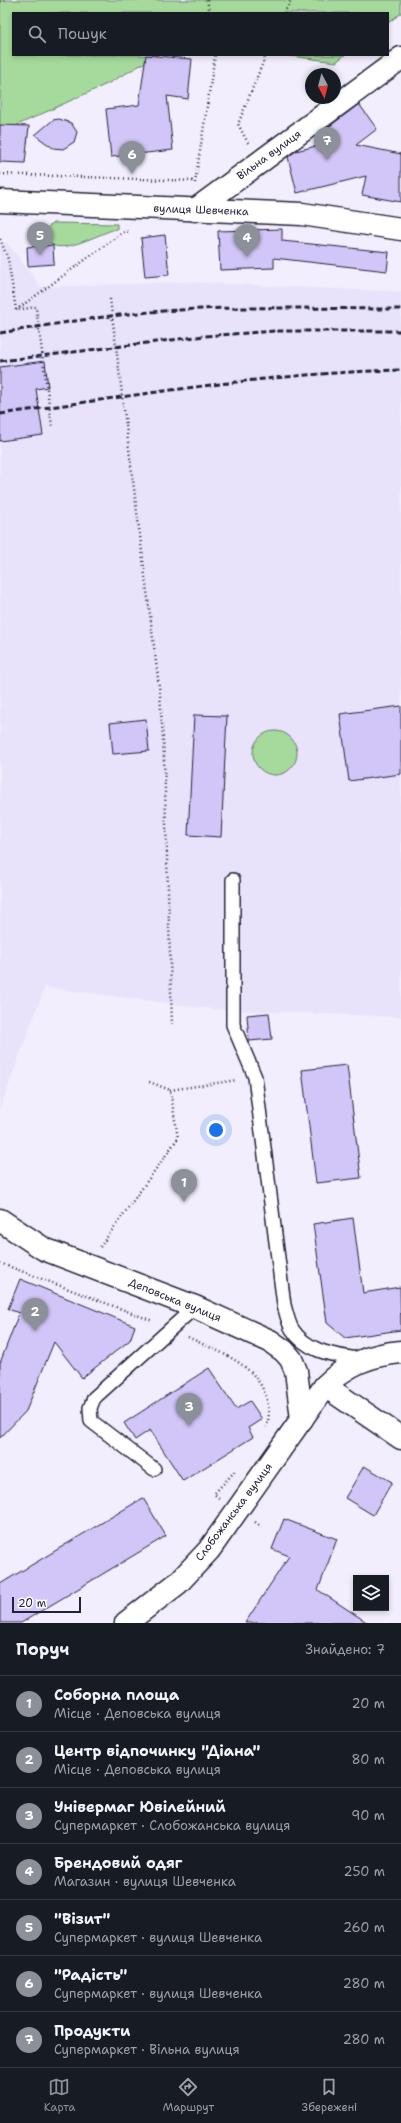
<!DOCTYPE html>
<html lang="uk">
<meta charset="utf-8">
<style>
body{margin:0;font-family:"Shantell Sans",sans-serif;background:#20242c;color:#f1f3f6}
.controls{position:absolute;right:12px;bottom:12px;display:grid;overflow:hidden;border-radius:0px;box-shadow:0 2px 6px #0003}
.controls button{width:36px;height:36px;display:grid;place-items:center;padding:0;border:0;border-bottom:1px solid #363941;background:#171b24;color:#f1f3f6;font:20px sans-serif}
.compass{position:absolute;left:305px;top:68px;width:36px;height:36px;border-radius:50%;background:#171b24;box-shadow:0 2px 6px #0003;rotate:173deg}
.scale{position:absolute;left:12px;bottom:10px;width:69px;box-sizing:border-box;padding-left:4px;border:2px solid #22223b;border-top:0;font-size:11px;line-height:14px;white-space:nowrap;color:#22223b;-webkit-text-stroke:3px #fff;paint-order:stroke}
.you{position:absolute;left:216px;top:1130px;width:14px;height:14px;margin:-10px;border:3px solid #fff;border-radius:50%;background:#1a73e8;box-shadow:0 0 0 6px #1a73e833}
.badge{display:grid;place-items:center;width:26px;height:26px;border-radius:50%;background:#8c9099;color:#fff;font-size:13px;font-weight:700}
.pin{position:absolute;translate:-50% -33px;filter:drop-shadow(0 1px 2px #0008)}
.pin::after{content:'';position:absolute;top:21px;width:14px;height:12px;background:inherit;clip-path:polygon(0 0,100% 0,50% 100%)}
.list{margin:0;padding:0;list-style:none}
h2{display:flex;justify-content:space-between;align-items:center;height:52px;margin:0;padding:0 16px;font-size:17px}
h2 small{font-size:13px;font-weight:400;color:#9ea1a6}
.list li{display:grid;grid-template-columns:26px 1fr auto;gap:12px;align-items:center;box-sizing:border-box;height:56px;padding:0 16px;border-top:1px solid #363941}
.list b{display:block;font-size:15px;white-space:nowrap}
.list p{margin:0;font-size:13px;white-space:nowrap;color:#9ea1a6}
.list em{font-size:13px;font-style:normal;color:#9ea1a6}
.icon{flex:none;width:22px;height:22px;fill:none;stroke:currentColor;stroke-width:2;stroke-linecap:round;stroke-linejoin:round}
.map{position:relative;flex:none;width:401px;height:1623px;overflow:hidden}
.search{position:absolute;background:#171b24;box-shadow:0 2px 6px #0003;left:12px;right:12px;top:12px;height:44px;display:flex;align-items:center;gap:10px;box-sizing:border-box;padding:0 14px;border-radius:0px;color:#9ea1a6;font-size:15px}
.sheet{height:444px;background:#171b24}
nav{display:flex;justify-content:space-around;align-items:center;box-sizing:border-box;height:56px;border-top:1px solid #363941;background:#171b24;font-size:11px;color:#9ea1a6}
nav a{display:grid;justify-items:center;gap:2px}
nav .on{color:#8c9099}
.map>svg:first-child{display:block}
.built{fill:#e8e2fb}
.green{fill:#a6da9c;stroke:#647e6c}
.building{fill:#d2c5f7;stroke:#22223b}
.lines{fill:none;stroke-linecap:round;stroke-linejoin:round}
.lane-casing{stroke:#22223b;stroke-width:16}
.street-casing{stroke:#22223b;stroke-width:25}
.secondary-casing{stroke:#22223b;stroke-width:25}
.path{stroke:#22223b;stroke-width:2.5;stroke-dasharray:1 3;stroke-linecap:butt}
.lane{stroke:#fff;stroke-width:13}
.street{stroke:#fff;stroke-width:22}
.secondary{stroke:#fff;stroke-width:22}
.rail{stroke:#22223b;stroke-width:3;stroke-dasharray:6 3;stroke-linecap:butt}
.path-bridge{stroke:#22223b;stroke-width:2.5;stroke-dasharray:1 3;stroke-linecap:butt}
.labels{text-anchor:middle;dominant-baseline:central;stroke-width:3;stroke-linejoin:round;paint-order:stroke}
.street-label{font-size:11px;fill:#22223b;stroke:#fff}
</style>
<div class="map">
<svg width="401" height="1623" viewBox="0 0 401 1623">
<rect width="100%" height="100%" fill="#f2eefd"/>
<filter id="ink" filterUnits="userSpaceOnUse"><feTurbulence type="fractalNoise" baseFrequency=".025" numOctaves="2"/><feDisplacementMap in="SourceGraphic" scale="8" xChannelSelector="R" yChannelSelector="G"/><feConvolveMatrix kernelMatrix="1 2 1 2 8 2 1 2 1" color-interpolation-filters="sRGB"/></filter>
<g filter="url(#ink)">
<polygon class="built" points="7,243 41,287 185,282 401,292 401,1017 212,1009 45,987 0,1108 0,244"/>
<g class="green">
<polygon points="0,0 401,0 401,13 388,23 388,13 13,13 13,55 158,55 109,83 0,133"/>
<polygon points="283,55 345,55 336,62"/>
<path d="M53,223L117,224V229C103,230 42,269 47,228Z"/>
<circle cx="275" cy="753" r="22"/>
</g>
<g class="building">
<polygon points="146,55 192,59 188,99 167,96 173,150 111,157 106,109 139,105"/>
<polygon points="359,104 377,129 356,145 401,154 401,202 362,195 366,176 297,193 288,157 296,151 336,141 326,129"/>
<polygon points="59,119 71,123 77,132 74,142 63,149 53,148 35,135 53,120"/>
<polygon points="0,125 29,126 25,163 0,162"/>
<polygon points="282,229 282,241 389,252 387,271 274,258 274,268 220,270 218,231"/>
<polygon points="165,235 169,275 145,277 141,238"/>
<polygon points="53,245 54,264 28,266 27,247"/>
<polygon points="45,361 48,387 36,389 43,435 0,441 0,367"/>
<polygon points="401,706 401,774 349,781 340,714"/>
<polygon points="194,715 227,716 221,837 188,835"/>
<polygon points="146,719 149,751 113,754 110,723"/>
<polygon points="269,1013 272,1039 249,1041 247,1015"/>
<polygon points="347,1065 361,1178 316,1183 302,1070"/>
<polygon points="353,1218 363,1293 400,1287 401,1330 345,1338 327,1323 313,1224"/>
<polygon points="20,1279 135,1326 130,1340 82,1378 54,1342 26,1411 0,1438 0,1363 19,1313 8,1309"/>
<polygon points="209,1368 236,1409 250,1401 262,1419 248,1428 253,1437 183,1481 150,1430 135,1440 124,1423"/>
<polygon points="364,1466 392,1482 373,1515 345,1498"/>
<polygon points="143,1498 166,1536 21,1623 0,1623 0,1584"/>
<polygon points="284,1519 337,1539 318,1590 368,1623 245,1623 289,1556 272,1549"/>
</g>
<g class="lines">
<defs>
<g id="lane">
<path d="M233,880V1025L255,1077L284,1305C286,1312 288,1322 292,1329C307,1353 336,1355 362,1360"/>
<polyline points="154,1469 91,1421 90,1408 94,1398 195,1307"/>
</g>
<g id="street">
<polyline points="0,201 302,214 401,229"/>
<polyline points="195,210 401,58"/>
<polyline points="0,1220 44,1249 195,1307 270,1341 284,1351 291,1359 296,1371 302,1419"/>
<path d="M401,1352C370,1355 347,1364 325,1386L401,1438"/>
</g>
<polyline id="secondary" points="126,1623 178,1583 209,1550 325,1386"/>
</defs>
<use href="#lane" class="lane-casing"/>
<use href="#street" class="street-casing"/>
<use href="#secondary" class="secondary-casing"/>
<g class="path">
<polyline points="207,0 210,13"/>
<polyline points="0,2 5,0"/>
<polyline points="284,13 291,0"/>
<polyline points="248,143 238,124 266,55"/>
<polyline points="0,174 195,181"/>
<polyline points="195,183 215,55"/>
<polyline points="0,239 8,259 16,310 36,307 52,426"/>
<polyline points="16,310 122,233 130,231"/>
<polyline points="170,1090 237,1080"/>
<polyline points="100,1247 178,1138 170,1090 147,1081"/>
<polyline points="0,1263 153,1321"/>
<path d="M188,1337C220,1353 257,1363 267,1400C269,1409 270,1418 266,1427"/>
<polyline points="219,1498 214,1494 235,1471"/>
<polyline points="255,1522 260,1526"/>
</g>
<use href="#lane" class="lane"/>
<use href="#street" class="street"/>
<use href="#secondary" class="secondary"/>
<g class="rail">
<path d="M0,333C50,325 100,316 150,312C233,305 317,309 401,309"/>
<polyline points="0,361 204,336 276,331 401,331"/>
<path d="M0,414C133,396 267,373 401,370"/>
</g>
<polyline class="path-bridge" points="110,299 160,694 164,756 172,1024"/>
</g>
</g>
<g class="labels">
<g class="street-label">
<text transform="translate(269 155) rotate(-36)">Вільна вулиця</text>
<text transform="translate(201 210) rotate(2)">вулиця Шевченка</text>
<text transform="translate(175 1300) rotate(22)">Деповська вулиця</text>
<text transform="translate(234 1512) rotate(-53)">Слобожанська вулиця</text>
</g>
</g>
</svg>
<div class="controls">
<button><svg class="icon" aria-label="layers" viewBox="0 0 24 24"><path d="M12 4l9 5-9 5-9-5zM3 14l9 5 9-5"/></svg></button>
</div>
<svg class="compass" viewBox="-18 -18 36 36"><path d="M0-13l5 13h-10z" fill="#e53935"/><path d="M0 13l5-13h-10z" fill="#9ea1a6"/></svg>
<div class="scale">20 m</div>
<div class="you"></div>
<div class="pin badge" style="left:184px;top:1202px">1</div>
<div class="pin badge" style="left:35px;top:1331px">2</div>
<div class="pin badge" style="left:189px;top:1426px">3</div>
<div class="pin badge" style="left:247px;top:257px">4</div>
<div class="pin badge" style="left:40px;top:255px">5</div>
<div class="pin badge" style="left:132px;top:174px">6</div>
<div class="pin badge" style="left:327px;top:160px">7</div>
<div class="search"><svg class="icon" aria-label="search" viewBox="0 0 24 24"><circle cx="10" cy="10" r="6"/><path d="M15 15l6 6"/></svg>Пошук</div>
</div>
<section class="sheet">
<h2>Поруч<small>Знайдено: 7</small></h2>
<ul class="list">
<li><span class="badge">1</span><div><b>Соборна площа</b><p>Місце · Деповська вулиця</p></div><em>20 m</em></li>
<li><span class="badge">2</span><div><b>Центр відпочинку &quot;Діана&quot;</b><p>Місце · Деповська вулиця</p></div><em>80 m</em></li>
<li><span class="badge">3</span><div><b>Універмаг Ювілейний</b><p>Супермаркет · Слобожанська вулиця</p></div><em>90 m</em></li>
<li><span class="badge">4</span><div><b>Брендовий одяг</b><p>Магазин · вулиця Шевченка</p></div><em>250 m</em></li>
<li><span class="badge">5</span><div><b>&quot;Візит&quot;</b><p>Супермаркет · вулиця Шевченка</p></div><em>260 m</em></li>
<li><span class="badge">6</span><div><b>&quot;Радість&quot;</b><p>Супермаркет · вулиця Шевченка</p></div><em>280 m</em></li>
<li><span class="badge">7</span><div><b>Продукти</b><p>Супермаркет · Вільна вулиця</p></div><em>280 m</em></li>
</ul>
</section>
<nav>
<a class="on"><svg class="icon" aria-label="map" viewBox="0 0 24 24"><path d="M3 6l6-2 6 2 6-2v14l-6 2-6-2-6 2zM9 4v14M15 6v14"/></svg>Карта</a>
<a><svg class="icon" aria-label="directions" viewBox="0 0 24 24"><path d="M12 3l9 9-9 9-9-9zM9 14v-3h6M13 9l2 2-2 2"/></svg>Маршрут</a>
<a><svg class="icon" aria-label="saved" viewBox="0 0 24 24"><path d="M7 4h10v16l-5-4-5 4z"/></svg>Збережені</a>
</nav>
